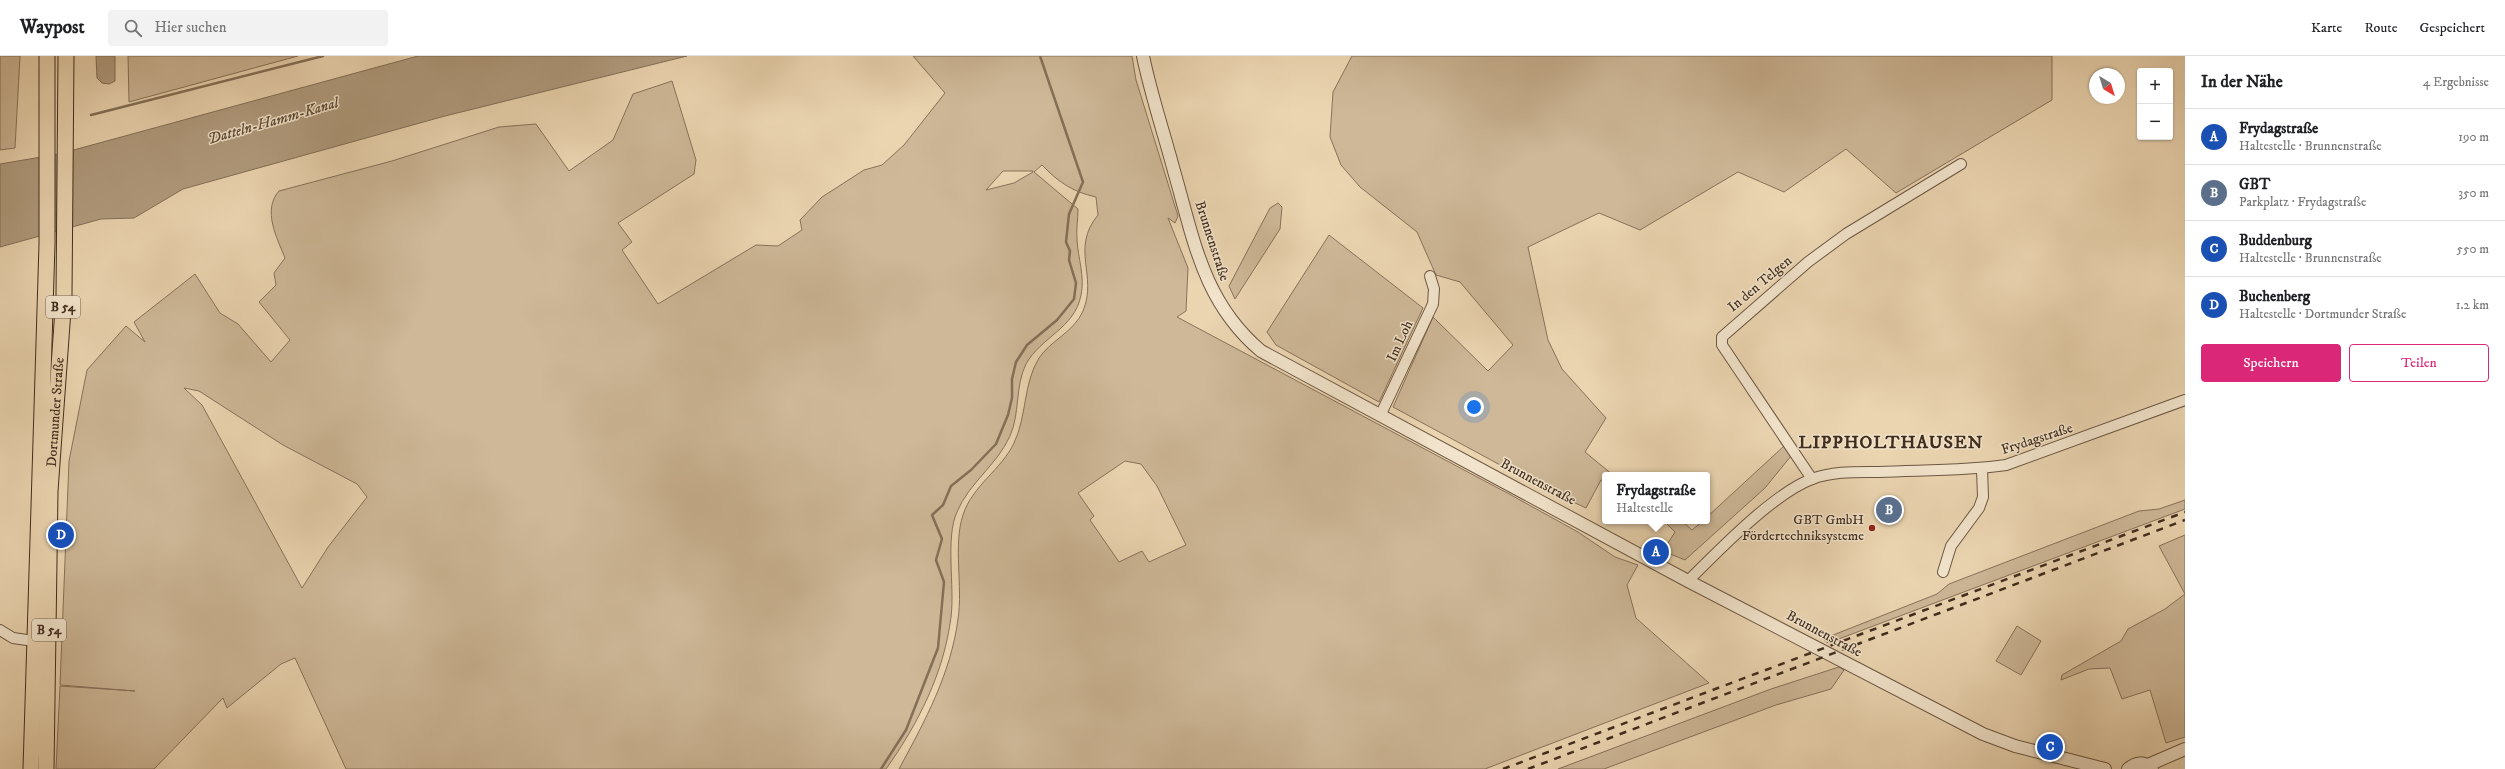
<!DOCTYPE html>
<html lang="de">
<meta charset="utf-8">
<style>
body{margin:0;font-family:"IM FELL DW Pica",serif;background:#f2f2f2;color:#202124}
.controls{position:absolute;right:12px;top:12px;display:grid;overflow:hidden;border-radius:4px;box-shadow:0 1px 3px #0004}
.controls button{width:36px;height:36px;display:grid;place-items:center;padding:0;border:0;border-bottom:1px solid #e0e0e0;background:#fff;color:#202124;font:20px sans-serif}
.compass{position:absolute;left:2089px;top:12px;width:36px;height:36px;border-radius:50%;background:#fff;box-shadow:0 1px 3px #0004;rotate:142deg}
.you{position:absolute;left:1474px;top:351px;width:14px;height:14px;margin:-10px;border:3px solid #fff;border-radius:50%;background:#1a73e8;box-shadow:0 0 0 6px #1a73e833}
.badge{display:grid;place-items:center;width:26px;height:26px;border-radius:50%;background:#db2777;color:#fff;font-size:13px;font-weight:700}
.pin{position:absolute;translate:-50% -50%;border:2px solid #fff;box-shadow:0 1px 4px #0006}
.popup{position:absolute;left:1602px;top:416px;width:108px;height:52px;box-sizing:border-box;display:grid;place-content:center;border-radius:4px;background:#fff;filter:drop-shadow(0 1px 3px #0005);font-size:13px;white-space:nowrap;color:#757577}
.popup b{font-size:15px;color:#202124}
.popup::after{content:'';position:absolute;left:50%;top:100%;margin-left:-8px;border:8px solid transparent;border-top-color:#fff}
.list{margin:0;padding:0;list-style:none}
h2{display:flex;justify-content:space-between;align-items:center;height:52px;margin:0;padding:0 16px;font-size:17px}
h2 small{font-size:13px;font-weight:400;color:#757577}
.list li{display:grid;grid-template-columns:26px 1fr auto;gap:12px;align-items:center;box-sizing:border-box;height:56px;padding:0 16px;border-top:1px solid #e0e0e0}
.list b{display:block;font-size:15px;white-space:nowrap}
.list p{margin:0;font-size:13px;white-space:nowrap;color:#757577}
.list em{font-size:13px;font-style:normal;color:#757577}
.actions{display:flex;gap:8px;padding:12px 16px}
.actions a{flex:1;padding:9px 0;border:1px solid #db2777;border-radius:4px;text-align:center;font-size:14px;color:#db2777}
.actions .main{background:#db2777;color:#fff}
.icon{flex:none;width:22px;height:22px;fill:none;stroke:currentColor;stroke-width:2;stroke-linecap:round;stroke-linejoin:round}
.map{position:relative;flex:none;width:2185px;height:713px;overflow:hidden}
header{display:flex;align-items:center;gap:24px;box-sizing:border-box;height:56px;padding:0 20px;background:#fff;border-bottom:1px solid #e0e0e0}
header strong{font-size:19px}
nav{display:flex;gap:22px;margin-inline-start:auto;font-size:14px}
.search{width:280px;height:36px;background:#f2f2f2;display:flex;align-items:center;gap:10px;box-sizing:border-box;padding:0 14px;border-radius:4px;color:#757577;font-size:15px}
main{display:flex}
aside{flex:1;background:#fff}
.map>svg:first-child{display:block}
.green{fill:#ceb898;stroke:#88725b;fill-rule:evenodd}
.water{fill:#b19c7f;stroke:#847058}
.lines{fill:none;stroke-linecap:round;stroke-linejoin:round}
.stream{stroke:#847058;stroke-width:2.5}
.minor-casing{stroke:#6c5743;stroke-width:12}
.tertiary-casing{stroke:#6c5743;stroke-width:14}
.primary-casing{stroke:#412d1e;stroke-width:17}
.minor{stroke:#f2e4cc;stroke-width:10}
.tertiary{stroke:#f2e4cc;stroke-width:12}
.primary{stroke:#ebd5b1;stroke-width:15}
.rail{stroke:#412d1e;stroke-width:2.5;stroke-dasharray:7 7;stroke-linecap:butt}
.poi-dot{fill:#8f2418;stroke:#f2e4cc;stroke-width:1.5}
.labels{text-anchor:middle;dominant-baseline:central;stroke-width:3;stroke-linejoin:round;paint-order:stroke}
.shield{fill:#f2e4cc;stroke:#766452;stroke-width:1}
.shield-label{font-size:13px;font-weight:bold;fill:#412d1e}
.street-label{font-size:14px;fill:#412d1e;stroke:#f2e4cc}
.poi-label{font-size:14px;fill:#412d1e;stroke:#f2e4cc;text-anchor:end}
.water-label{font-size:15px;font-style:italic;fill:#5d4936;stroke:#f2e4cc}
.district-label{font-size:18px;font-weight:bold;letter-spacing:1px;fill:#412d1e;stroke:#f2e4cc}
</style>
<header>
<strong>Waypost</strong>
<div class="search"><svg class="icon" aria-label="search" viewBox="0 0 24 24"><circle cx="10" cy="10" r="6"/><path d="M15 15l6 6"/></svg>Hier suchen</div>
<nav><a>Karte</a><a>Route</a><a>Gespeichert</a></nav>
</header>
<main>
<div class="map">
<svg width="2185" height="713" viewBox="0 0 2185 713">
<rect width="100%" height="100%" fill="#ebd5b1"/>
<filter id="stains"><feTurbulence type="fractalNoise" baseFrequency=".005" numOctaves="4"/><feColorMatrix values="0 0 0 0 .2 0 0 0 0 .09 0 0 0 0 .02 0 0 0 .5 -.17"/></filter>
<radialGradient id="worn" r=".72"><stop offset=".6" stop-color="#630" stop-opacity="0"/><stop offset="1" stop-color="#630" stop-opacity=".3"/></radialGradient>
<g class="green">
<polygon points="0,0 20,0 15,92 0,94"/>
<polygon points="128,0 298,0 129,46"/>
<path d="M913,0H1132L1136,24L1178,160L1175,167L1168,162L1188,212L1186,255L1177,261L1511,439L1578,476L1615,501L1638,509L1627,529L1636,562L1709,627L1485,713H899C925,665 951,617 958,563C963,530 953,489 963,459C972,430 1002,413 1014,387C1027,360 1023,328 1039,302C1051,284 1074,276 1083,255C1098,219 1070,193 1098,159L1096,141C1073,136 1058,126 1042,109L1034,116L1078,153C1078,163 1076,174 1077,184C1078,202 1085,221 1081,239C1075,272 1041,281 1026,308C1015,330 1020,358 1010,380C997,409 969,427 957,456C945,482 955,531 951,561C944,617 918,668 886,713H346L295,602L281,608L227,652L223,642L154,713H56L60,630L135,635L60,629L69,405L87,314L126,270L145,286L134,266L195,218L220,257L238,268L271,306L290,284L259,246L276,229L274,217L285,202C277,182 262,154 279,135L392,105L499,71L536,68L569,115L613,84L633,38L672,25L696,104L694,118L618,167L632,186L622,194L658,248L756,189L778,190L802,174L800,164L822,141L864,114L882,109L904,89L945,37ZM1003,115H1033V116L1014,127L986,134ZM184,332L199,335L283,389L357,428L367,441L328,491L302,532L202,349ZM1125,405L1141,408L1157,430L1186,489L1149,506L1142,495L1119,506L1090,464L1094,460L1078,437Z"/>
<polygon points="1352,0 2052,0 2052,44 1896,137 1846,93 1784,136 1738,116 1640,174 1599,157 1528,191 1548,284 1562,313 1606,362 1585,396 1613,419 1605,419 1605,425 1601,424 1586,452 1539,430 1393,351 1433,261 1488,315 1513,289 1460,226 1436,219 1417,176 1360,131 1341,109 1330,81 1333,36"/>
<polygon points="1278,147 1282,151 1280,173 1235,243 1229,230 1270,152"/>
<polygon points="1329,179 1423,252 1379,346 1276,289 1267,276"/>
<polygon points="1784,390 1791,400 1765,432 1685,504 1663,495 1675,476 1664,465 1682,465 1692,474 1703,465 1707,465 1707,461"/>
<polygon points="2185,444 2185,453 1828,587 1823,583 1937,538 1949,528 2139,455 2159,453"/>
<polygon points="2185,479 2185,681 2166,687 2150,634 2122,643 2110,612 2089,613 2061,624 2062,619 2121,585 2128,573 2165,553 2185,538 2159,490"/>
<polygon points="2017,570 2041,585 2021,619 1996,605"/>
<polygon points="1839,611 1844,614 1831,633 1776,649 1604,713 1558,713 1771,633"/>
</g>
<g class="water">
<polygon points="96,0 115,0 115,25 109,28 102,27 97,22"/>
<polygon points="418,0 687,0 445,60 183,133 134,162 101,163 0,191 0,108 59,98"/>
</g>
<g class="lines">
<g class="stream">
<polyline points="91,59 323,0"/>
<polyline points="881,713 906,674 938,592 944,526 936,504 942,483 932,459 943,449 951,430 971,414 996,388 1008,359 1012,342 1012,323 1016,306 1027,289 1057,264 1074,243 1076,227 1069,204 1070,195 1066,186 1069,158 1083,126 1040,0"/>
</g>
<defs>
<g id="minor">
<polyline points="1380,360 1433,248 1434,233 1430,220"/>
<polyline points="1812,423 1722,289 1722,281 1808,206 1846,178 1961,108"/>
<polyline points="1943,516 1951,490 1979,452 1983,441 1982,413"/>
<path d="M1688,525C1718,495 1774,437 1812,423C1833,415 1856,416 1879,416C1921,414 1964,415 2006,409L2185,344"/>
<polyline points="0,574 13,582 41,586"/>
</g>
<g id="tertiary">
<path d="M1143,0C1151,39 1164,77 1174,115C1194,184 1203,246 1261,295L1688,525L1983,678L2015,690L2105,713"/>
<polyline points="2148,709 2185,693"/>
<path d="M2128,713C2136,706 2144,705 2152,713"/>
</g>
<g id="primary">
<polyline points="31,713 47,188 47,0"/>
<path id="s1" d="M46,713L50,435L64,240L66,0"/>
</g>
</defs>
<use href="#minor" class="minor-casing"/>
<use href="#tertiary" class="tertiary-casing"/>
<use href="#primary" class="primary-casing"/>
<use href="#minor" class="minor"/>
<use href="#tertiary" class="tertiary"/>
<use href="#primary" class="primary"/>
<g class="rail">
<polyline points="1503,713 2185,456"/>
<polyline points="1528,713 2185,464"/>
</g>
</g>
<circle class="poi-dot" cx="1872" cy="472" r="4"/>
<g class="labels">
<g class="shield">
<rect x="46" y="240" width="34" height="22" rx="3"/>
<rect x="32" y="563" width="34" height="22" rx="3"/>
</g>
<g class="shield-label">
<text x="63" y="251">B 54</text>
<text x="49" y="574">B 54</text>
</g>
<g class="street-label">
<text transform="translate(1212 185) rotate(72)">Brunnenstraße</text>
<text transform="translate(1760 228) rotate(-40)">In den Telgen</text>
<text transform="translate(1400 285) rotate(-65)">Im Loh</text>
<text stroke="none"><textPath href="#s1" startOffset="357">Dortmunder Straße</textPath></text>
<text transform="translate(2037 383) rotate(-18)">Frydagstraße</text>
<text transform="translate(1538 426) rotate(28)">Brunnenstraße</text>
<text transform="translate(1824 578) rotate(28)">Brunnenstraße</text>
</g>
<g class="poi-label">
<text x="1864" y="464">GBT GmbH<tspan x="1864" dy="16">Fördertechniksysteme</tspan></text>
</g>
<g class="water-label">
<text transform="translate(273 65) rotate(-16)">Datteln-Hamm-Kanal</text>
</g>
<g class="district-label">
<text x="1891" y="387">LIPPHOLTHAUSEN</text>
</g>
</g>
<rect width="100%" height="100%" filter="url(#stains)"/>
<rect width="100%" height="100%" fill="url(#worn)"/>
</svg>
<div class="controls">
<button>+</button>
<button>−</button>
</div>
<svg class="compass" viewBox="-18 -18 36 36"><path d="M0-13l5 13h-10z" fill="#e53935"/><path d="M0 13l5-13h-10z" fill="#757577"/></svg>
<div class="you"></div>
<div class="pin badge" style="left:1656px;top:496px;background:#1a4fb4">A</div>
<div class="popup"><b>Frydagstraße</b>Haltestelle</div>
<div class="pin badge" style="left:1889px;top:454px;background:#5c6f8a">B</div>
<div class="pin badge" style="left:2050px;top:691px;background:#1a4fb4">C</div>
<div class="pin badge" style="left:61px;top:479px;background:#1a4fb4">D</div>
</div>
<aside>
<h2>In der Nähe<small>4 Ergebnisse</small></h2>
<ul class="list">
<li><span class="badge" style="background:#1a4fb4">A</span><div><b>Frydagstraße</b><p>Haltestelle · Brunnenstraße</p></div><em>190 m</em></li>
<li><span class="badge" style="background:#5c6f8a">B</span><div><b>GBT</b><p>Parkplatz · Frydagstraße</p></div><em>350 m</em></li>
<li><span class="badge" style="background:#1a4fb4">C</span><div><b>Buddenburg</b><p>Haltestelle · Brunnenstraße</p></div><em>550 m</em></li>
<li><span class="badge" style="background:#1a4fb4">D</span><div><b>Buchenberg</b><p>Haltestelle · Dortmunder Straße</p></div><em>1.2 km</em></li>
</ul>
<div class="actions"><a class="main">Speichern</a><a>Teilen</a></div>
</aside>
</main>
